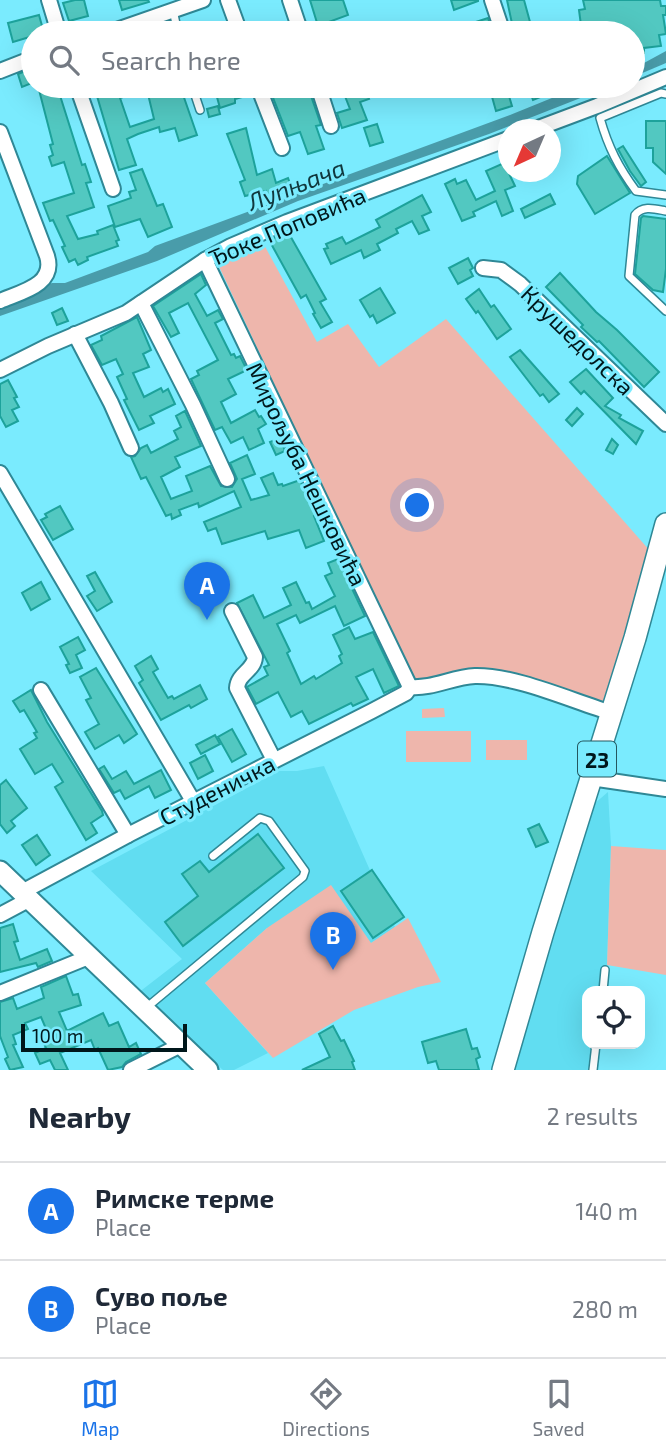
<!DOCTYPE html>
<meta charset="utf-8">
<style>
body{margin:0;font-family:"Exo 2",sans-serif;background:#f2f2f3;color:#1f2937}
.controls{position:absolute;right:21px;bottom:21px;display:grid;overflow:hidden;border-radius:14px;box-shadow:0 7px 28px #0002}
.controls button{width:63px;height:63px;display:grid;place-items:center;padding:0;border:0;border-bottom:2px solid #e0e1e3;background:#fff;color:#1f2937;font:35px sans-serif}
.compass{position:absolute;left:498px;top:119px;width:63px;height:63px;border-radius:50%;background:#fff;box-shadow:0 7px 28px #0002;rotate:224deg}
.scale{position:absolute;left:21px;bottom:18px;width:166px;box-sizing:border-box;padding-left:7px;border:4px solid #00171b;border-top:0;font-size:19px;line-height:24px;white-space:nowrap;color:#00171b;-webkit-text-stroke:5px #7aebfe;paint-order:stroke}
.you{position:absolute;left:418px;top:506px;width:24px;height:24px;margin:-18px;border:5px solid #fff;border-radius:50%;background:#1a73e8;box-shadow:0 0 0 10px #1a73e833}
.badge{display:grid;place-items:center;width:46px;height:46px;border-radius:50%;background:#1a73e8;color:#fff;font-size:23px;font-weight:700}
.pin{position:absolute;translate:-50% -58px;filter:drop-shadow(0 2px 4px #0008)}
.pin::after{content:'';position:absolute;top:37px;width:24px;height:21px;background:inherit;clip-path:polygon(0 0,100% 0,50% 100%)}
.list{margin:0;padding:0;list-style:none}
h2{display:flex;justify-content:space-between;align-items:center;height:91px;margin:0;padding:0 28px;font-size:30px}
h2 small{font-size:23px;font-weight:400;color:#747a83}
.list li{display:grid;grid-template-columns:46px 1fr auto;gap:21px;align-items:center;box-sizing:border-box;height:98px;padding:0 28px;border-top:2px solid #e0e1e3}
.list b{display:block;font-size:26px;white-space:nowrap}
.list p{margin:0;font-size:23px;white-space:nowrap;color:#747a83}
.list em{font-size:23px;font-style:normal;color:#747a83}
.icon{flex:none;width:38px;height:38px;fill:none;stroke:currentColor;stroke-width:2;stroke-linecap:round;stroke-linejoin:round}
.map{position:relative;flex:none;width:666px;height:1070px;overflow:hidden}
.search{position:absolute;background:#fff;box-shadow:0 7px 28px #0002;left:21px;right:21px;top:21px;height:77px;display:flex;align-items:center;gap:18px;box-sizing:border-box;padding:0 24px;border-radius:38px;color:#747a83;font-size:26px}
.sheet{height:287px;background:#fff}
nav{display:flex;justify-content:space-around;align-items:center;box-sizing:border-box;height:98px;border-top:2px solid #e0e1e3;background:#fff;font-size:19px;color:#747a83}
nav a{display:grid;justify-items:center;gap:4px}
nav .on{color:#1a73e8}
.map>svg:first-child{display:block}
.built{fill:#61ddf1}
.green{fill:#eeb6ac}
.water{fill:#499caa}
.building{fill:#52c8c1;stroke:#1da29b;stroke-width:2}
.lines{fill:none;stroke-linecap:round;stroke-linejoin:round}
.lane-casing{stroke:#2f8896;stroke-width:10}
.street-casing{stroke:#2f8896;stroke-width:18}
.secondary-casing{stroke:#2f8896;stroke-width:23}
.primary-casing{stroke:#2f8896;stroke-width:24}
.lane{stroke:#fff;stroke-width:7}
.street{stroke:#fff;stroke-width:14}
.secondary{stroke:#fff;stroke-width:19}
.primary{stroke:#fff;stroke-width:21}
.labels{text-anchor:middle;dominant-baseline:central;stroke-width:6;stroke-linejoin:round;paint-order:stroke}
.shield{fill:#7aebfe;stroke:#25575f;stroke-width:2}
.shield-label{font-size:21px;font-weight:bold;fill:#00171b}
.street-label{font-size:23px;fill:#00171b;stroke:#7aebfe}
.water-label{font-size:24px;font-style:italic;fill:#10383e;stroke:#7aebfe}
</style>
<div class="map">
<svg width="666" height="1070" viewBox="0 0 666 1070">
<rect width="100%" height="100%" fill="#7aebfe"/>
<g class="built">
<polygon points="324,766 395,927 371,943 267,928 205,983 268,1053 234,1070 223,1070 138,993 182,959 91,871 279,771 297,771"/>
<polygon points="608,792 611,846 607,965 604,991 587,991 587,1044 596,1044 593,1070 513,1070 547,944 594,804"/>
</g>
<g class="green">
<polygon points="262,241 317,342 348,324 379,367 446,319 651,552 606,707 503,672 475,668 414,683 215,258"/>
<polygon points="444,708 445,717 422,718 422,709"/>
<rect x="406" y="731" width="65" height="31"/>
<rect x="486" y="740" width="41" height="20"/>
<polygon points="611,846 666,850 666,975 607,965"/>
<polygon points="331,885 371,943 408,918 441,982 418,987 354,1010 273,1058 205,983 267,928"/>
</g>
<g class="water">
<polygon points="666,51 666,63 633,77 633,69"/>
<polygon points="611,86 489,134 298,201 157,261 0,316 0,305 52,283 65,283 148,252 155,246 510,115 579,87"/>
</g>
<g class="building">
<polygon points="75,0 84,0 88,16 69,21 63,3"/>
<polygon points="119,0 148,0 149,2 122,10"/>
<polygon points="310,0 343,0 348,15 318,26"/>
<polygon points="451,0 478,0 478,1 454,10"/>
<polygon points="507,0 524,0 533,33 514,33"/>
<polygon points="583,0 660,0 661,6 666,6 666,15 663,15 666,34 659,35 661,46 644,48 644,53 633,54 633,33 582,33 579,10 585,9"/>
<polygon points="39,15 44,33 33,33 33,36 13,42 8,23"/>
<polygon points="488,18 493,33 466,33 463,26"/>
<polygon points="28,70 32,83 22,87 18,74"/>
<polygon points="38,86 57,86 82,165 85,164 91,182 86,183 94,207 67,216 78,239 98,234 97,231 113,225 119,240 116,241 118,246 87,257 88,260 78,265 75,259 69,262 62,247 65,246 53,220 50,221 43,203 74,193 64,162 52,166 49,157 53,155 50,145 53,144"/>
<polygon points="94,86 150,86 151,88 120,98 130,127 154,119 147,90 159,86 180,86 197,135 179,141 175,128 160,132 159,127 138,134 127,139 136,165 119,170"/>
<polygon points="228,86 238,86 242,97 235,99 235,103 220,108 215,90"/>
<polygon points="341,86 364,86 369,99 360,102 367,120 342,128 337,113 350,109"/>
<polygon points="489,86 506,86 512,106 496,111"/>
<polygon points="528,86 540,86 543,96 533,100"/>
<polygon points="290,89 292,96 309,90 321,125 316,126 324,149 308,154 300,132 288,136 272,95"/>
<polygon points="218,106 220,114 209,117 207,109"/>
<polygon points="646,121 666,121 666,174 653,162 653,148 646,148"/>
<polygon points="377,124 383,142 370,146 364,128"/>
<polygon points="246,128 257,175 272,169 276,183 288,178 292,189 268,198 266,191 245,196 240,182 245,180 227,134"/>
<polygon points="623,146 646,182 641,186 630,171 618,149"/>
<polygon points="607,156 630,193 595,214 577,184 578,176"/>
<polygon points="504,163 515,186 505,190 513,211 502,216 496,201 473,212 475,216 462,221 445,184 455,179 457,184 466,180 476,200 495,191 486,171"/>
<polygon points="142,169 157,206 163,204 172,227 148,237 140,219 115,227 108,206 131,198 129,192 136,190 130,173"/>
<polygon points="550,194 555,204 525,218 521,209"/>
<polygon points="422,195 431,212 422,216 429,230 419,234 412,221 396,229 398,233 377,244 380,250 364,258 361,250 331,264 324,249 328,248 326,244 342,237 346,244 380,227 376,220"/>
<polygon points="643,216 666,219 666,269 663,292 653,290 635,274 641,218"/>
<polygon points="288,232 326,299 320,302 332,322 321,328 313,314 315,313 306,295 301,298 269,240"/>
<polygon points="468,258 473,268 470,270 473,276 458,284 449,268"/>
<polygon points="560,273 596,312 617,330 659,372 644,387 599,341 597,342 581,327 583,325 546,287"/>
<polygon points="201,274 206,285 195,294 207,316 218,310 223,319 215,323 231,355 234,354 236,358 240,356 247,370 228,379 236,394 221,402 231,423 255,410 259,417 261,416 266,424 258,429 264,443 249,450 243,437 231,443 222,427 215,430 191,379 199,375 197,371 218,360 188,303 169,313 179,333 171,337 153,306"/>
<polygon points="380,288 395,313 377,323 373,315 370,317 360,300"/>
<polygon points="479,289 491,307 494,305 511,329 497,339 478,311 476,313 466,299"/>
<polygon points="62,308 68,321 57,325 52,313"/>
<polygon points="137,317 151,350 143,354 149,367 133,373 144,397 161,388 163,392 168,389 175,404 150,416 154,423 139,430 124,400 127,399 117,377 123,374 116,359 102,365 91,345 102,340 101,336"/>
<polygon points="520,350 559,394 549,402 543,394 540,396 510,357"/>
<polygon points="586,369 613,398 605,406 621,415 619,418 643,431 636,444 584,391 581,394 570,382"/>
<polygon points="8,380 17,397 14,398 19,407 12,410 18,421 6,427 0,416 0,384"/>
<polygon points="577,408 583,414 572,426 566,420"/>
<polygon points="185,411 201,446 175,457 180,467 161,477 171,499 192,491 186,476 210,466 221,486 232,487 237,479 230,463 247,455 255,474 242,479 251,500 269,495 261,478 273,473 278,485 282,484 283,486 300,480 317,515 314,516 324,541 306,548 299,530 268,539 265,531 222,544 216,528 208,531 204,522 241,507 234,491 199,507 198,503 179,510 181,515 172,519 171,514 166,516 146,477 141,479 131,457 135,456 141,448 147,445 151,453 178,439 174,431 181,427 176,416"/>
<polygon points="280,438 285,451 276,455 270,442"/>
<polygon points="612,439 618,445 613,454 606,450"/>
<polygon points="60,506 73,529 53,540 41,520 47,517 45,514"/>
<polygon points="338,559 365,616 344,626 335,606 300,623 296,615 277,624 290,651 287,653 301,684 314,676 316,679 342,663 339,656 342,654 333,635 349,627 355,639 373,632 399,686 384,693 373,669 356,677 368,699 353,706 351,703 309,724 302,711 291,717 278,692 256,704 247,687 268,675 264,667 269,665 237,603 253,595 264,618 291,605 283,588 296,582 306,603 309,602 312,609 335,596 325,576 332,573 328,563"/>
<polygon points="95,572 112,602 97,611 87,596 95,591 87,576"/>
<polygon points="41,582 50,599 31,610 22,593"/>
<polygon points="78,637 85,650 76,655 82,668 70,673 66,665 69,664 60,647"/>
<polygon points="151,656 158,669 153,672 168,698 172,696 174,699 200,685 207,699 191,708 189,705 161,720 139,683 143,680 135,666"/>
<polygon points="96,668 137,734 124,743 119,735 95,749 85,732 99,724 86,700 91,698 80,677"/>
<polygon points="31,690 47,722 102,811 103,815 91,823 97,833 86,840 55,787 63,782 52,764 35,774 20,749 37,738 34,733 37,732 24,710 20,712 13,701"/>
<polygon points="232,729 246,754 232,762 218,737"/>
<polygon points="215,735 220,744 201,754 196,745"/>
<polygon points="205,755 213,771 198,779 190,763"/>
<polygon points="104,766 112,779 126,771 134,784 161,770 171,790 155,798 149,786 125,799 120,790 114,793 99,769"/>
<polygon points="6,780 27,808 11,821 15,826 7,833 0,824 0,785"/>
<polygon points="539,824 548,842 536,847 528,829"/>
<polygon points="258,834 284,868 183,946 165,922 198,896 182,874 200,861 209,872"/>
<polygon points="37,835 50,855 36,865 22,845"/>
<polygon points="372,870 404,917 373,938 341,891"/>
<polygon points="13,924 18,941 14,942 20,960 47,949 52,961 38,967 36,963 0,972 0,928"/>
<polygon points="66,976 73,995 78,994 81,1005 59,1012 67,1031 103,1013 109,1026 118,1022 129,1047 136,1043 141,1054 126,1062 122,1067 108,1070 98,1048 95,1050 91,1040 60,1053 68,1070 55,1070 50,1060 40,1064 35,1053 46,1048 43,1041 50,1038 41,1017 25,1023 28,1029 13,1035 16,1044 13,1045 23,1067 10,1070 5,1059 8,1057 0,1036 0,1002 13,998 17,1009 44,998 41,987"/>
<polygon points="333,1026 341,1041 344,1040 354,1061 352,1062 355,1070 302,1070 330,1057 319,1034"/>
<polygon points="466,1029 472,1049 477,1048 480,1057 476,1059 479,1070 439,1070 436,1061 428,1063 422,1042"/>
</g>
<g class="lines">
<defs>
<g id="lane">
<polyline points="173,10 178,33"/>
<polyline points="192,86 200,110"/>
<path d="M666,94L661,93L600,118C608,147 619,168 636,191L666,195"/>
<path d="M666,211C655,209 643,205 635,215L629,276L666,311"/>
<polyline points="603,991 605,970"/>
<polyline points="146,1008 303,877 305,871 269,821 260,818 213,856"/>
<polyline points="593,1070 596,1044"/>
</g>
<g id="street">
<polyline points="49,0 59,33"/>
<polyline points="228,0 240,33"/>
<polyline points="290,0 301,33"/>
<polyline points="492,0 503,33"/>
<polyline points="108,33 203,0"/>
<polyline points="0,71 33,58"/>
<polyline points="77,86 113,189"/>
<polyline points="258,86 282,148"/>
<polyline points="318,86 331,126"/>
<polyline points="533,130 597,106 666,77"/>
<path d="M0,132L47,256C56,285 21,292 0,301"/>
<polyline points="205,260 410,687"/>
<polyline points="483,268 501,270 520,284 666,424"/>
<polyline points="141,303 193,405 227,479"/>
<polyline points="75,334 111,403 131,448"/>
<polyline points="0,370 48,346 126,313 205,260 231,246 287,222 508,139"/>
<polyline points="0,473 193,801"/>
<path d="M232,611L255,657C254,671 238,673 237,688L274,760"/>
<path d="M410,687C433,689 452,677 475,676C515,675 572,701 612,713"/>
<polyline points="41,690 128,835"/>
<polyline points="591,778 666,789"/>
<polyline points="22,892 128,835 372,711 406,693 410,687"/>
<polyline points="0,915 30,899"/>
<polyline points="0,993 91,956"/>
<polyline points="131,1070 181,1045"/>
</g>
<polyline id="secondary" points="0,871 208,1070"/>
<polyline id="primary" points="503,1070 543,932 635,638 666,524"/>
</defs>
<use href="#lane" class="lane-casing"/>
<use href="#street" class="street-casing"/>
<use href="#secondary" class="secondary-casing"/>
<use href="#primary" class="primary-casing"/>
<use href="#lane" class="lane"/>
<use href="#street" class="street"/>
<use href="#secondary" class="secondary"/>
<use href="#primary" class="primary"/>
</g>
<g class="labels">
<rect class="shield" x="578" y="741.5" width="38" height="35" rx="5"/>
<g class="shield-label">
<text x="597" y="759">23</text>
</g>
<g class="street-label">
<text transform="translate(287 226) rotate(-23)">Ђоке Поповића</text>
<text transform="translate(578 340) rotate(44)">Крушедолска</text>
<text transform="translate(307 474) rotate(64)">Мирољуба Нешковића</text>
<text transform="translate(217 790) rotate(-27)">Студеничка</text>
</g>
<g class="water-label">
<text transform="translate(296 184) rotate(-21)">Лупњача</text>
</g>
</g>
</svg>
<div class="controls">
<button><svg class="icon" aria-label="locate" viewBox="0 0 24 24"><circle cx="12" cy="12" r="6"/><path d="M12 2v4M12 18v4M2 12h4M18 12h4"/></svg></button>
</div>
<svg class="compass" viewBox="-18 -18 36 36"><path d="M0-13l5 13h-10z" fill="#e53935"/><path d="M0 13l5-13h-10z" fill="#747a83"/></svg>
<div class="scale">100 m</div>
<div class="you"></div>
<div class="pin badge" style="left:207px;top:620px">A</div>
<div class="pin badge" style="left:333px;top:970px">B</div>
<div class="search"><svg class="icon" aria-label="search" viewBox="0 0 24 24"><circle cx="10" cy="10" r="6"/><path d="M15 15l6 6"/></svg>Search here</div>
</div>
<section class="sheet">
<h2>Nearby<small>2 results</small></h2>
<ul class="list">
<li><span class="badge">A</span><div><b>Римске терме</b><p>Place</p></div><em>140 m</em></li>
<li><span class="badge">B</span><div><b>Суво поље</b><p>Place</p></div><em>280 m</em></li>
</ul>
</section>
<nav>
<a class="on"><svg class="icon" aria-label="map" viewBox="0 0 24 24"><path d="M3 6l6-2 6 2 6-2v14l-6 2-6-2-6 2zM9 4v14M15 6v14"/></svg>Map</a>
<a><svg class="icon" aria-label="directions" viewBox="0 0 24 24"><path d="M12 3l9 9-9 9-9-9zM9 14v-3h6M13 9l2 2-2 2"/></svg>Directions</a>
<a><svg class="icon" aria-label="saved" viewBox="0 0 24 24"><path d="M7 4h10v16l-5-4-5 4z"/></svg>Saved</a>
</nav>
